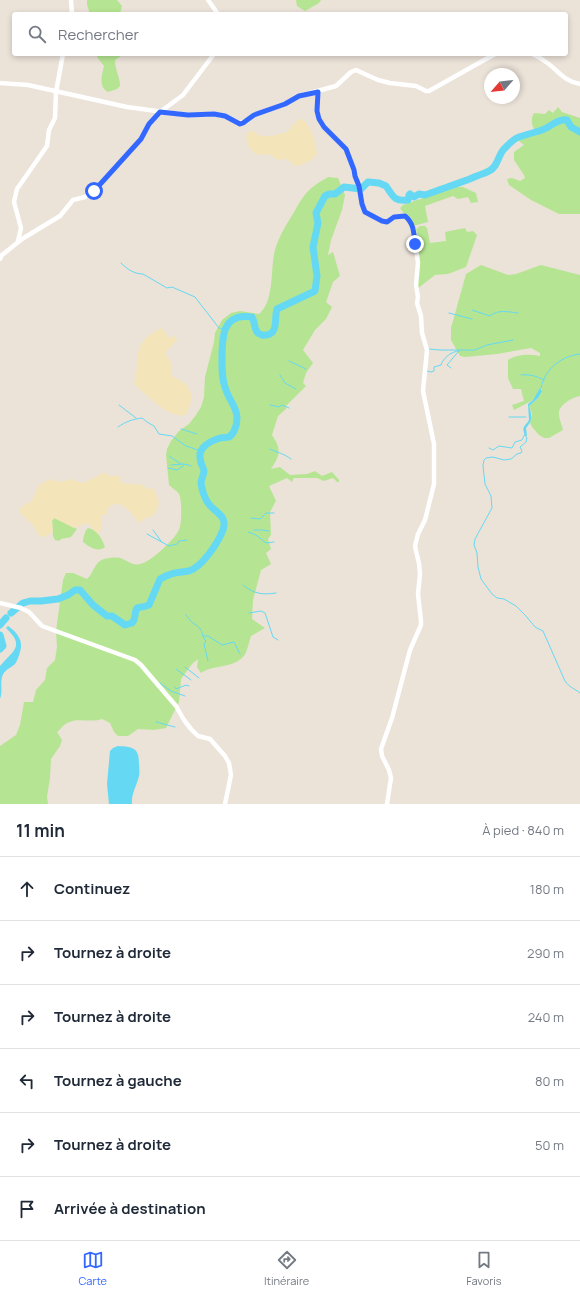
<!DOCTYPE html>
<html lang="fr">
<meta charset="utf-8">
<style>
body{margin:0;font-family:Manrope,sans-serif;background:#f2f2f3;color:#1f2937}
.compass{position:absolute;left:484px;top:68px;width:36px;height:36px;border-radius:50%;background:#fff;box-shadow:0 2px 6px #0003;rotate:242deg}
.stop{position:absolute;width:12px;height:12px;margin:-9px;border:3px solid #3268ff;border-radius:50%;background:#fff}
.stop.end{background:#3268ff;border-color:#fff;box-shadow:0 1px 4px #0008}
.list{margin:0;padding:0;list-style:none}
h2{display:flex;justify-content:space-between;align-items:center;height:52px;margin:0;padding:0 16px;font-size:17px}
h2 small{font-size:13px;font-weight:400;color:#747a83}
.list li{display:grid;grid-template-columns:26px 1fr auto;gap:12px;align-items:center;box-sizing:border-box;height:64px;padding:0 16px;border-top:1px solid #e0e1e3}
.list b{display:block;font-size:15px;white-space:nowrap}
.list em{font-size:13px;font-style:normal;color:#747a83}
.icon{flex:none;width:22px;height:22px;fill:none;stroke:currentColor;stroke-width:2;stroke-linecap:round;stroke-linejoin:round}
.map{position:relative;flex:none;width:580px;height:804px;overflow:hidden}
.search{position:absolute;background:#fff;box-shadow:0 2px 6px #0003;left:12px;right:12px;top:12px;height:44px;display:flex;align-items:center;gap:10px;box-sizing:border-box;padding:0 14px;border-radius:4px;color:#747a83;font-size:15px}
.sheet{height:436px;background:#fff}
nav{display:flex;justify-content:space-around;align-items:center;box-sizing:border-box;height:56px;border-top:1px solid #e0e1e3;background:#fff;font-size:11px;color:#747a83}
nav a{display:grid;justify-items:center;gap:2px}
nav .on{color:#3268ff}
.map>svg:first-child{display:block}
.green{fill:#b5e592}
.sand{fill:#f3e5b9}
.water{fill:#65d9f3}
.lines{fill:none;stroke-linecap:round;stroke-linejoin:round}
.stream{stroke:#65d9f3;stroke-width:1}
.river{stroke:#65d9f3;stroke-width:7}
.minor{stroke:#fff;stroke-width:4.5}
.route{stroke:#3268ff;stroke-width:5}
</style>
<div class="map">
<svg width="580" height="804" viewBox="0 0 580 804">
<rect width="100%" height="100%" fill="#ebe2d8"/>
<g class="green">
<polygon points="87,0 117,0 122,6 120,14 90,14 87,5"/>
<polygon points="296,0 321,0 319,3 305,11 297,6"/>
<path d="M97,54H124L115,60C115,70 120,77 120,86L117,89L108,92C98,86 102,75 104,66L97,57Z"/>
<path d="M558,107L562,112L580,118V214H559L531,200L509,185L507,179L512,178L520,181L525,178L524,175L514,160V152L524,145L519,141V137H523L535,132C532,125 530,120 534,113L545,114L549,110L553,113Z"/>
<path d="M328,177L338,178L345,195L342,210L331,240L328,255L333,252L340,276L333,282L326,302L332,307L326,319L315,330L303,350L313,363L306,373L303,383L306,386L286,406V409L278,416L272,435C282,450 280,455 271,469L280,467L290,475L307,474L315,471L322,476L332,472L339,480V482H337L333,478L324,481L317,478H294L292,482L287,478L269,486L276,501L270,512L271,535L268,539L271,549L266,553L271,564L261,570L253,600L252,619L265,628L251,636C249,642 247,653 243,657C231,669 214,664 201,673L197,667L198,659L192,664L181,679L179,702L166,728L154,730L138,729L128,736H118L114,732L110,723L102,719C91,723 78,717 67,723C63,725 60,730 57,732L62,740L60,746L51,759L50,778L47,797L48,804H0V746L16,735L20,725L24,702H33L36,690L45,680L47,668L55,660L57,647L56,631L63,580L66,573H73L87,579C94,573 94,562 104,559C108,558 116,557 120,558C127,560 132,566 140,564C151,562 174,540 179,530C182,524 182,499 179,494C176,490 172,488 169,485L166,455L167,449L171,441L179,431L189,424L196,415L201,407L204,397L205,377L214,342L215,333L222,320L231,313L240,311L259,314C275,301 270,268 275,250C279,236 287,224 294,212C297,207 300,201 304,196C310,188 319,182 328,177Z"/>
<polygon points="455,187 463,187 476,193 478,202 471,203 468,197 458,199 453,196 425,206 428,222 413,226 400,208 403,205"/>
<polygon points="420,226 425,226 427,228 430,243 446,241 445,232 465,228 467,232 473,231 477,235 466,267 448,274 435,275 417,289 418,270 414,231"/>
<path d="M481,265L508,275L516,274L541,265L580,275V396C573,397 558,405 559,414C559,419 562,425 563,430L549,438H544L539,435L532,427L530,423L532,414L529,406L538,398L542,390L541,388L533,400L514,410L512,405L524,401L521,389H513L508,378V360C517,354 529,354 540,356V353L531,348L497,354L465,357L460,356L451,340V328L466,274Z"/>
<path d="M54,518C61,519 71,526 77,529L71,537L61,539L59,541L55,540L53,536L52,521Z"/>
<path d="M88,528C98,530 102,539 105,547C97,553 90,547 83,542C83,538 85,530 88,528Z"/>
</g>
<g class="sand">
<path d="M303,119C312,129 315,140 317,154C312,161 303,165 295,166L291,162L284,158C277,163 276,157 270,155C267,154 263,155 260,155C250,153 243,141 248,132L253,131L260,136H272L287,132L298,120Z"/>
<path d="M162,328L169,338L175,336L177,340L165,353L172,365V376C192,385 196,395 186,415C168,419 147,395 134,384C141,357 130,342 162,328Z"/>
<path d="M106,472L108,476H120L121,483L143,485L147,489L153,488C160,501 161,504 153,516L146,518L139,523C134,517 125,502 114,504C112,505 108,508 106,510L108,514L101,515L102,528L98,534L87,523L74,528L54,518L52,521L53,532L45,537L39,536L33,525L19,512L22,506C36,502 33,494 40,484L51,479C58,483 63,482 70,479L83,483Z"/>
</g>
<g class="water">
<path d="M540,388L542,391L538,398L529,406C532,416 533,420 526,428L527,436L525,435C521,426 525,427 529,420L528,404L533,400Z"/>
<path d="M8,626C17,632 24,641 20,652C19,656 17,661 15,664C9,669 4,670 2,677C0,685 3,692 0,699V666C14,650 25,646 6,628Z"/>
<path d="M118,746C132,747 139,747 139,763C139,767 140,772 139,776C137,785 131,794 132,804H109L107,784L110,751L113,748Z"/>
</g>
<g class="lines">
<g class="stream">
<path d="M121,263C127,269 134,274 143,274L167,288L172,287L195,297L219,328L222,329L226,328"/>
<path d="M472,310L490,316C498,309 509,312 518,313"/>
<polyline points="449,313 472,319"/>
<polyline points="429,349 440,350 475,350 487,345 513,340"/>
<polyline points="289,361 306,369"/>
<polyline points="451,368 447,365 458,352"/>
<path d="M427,371L431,372L434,371V367L441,365C443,358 452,351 459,351"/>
<polyline points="280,375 285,383 296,389"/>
<path d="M521,375C530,374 536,376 544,380"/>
<path d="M541,388C545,368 562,356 580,354"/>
<polyline points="119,405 136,418"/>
<polyline points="270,405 279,407 282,405 289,408"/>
<polyline points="509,417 526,417"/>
<path d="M118,427C125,422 133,419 142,418L147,422L154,426L159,434L172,436L186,446L201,451"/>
<polyline points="181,429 197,434"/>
<path d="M525,435L527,438L526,442L520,447L522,451L521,453L517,454L511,459L504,460L493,457L486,458L484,460L483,466L485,484L491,496L492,508L475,539L474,545L477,553L478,567L481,579L492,594L497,598L504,599L516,606L526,616L535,627L543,631L565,681C570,688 574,688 580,693"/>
<polyline points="489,448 493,450 499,446 512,448 515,442 522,440 525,434"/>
<path d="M270,449C278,453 283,453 291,459"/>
<polyline points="169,456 181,464"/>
<polyline points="171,465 184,464"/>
<polyline points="168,468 177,470 182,467 185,464 191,466"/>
<polyline points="251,518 260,519 266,513 274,513"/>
<polyline points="153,530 161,541"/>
<polyline points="254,530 262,530 269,531"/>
<polyline points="248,532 256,535 266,543 274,542"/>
<polyline points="147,534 169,546 177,544 179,541 187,540"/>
<path d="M243,585C254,594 262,595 276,593"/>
<polyline points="249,613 261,611 265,613 273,637 278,640"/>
<path d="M186,615C188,617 190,621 193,623C199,627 201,628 203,636H208L222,645L234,642L240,654"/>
<polyline points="203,636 206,642 204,644 208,661"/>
<polyline points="185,667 199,678"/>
<polyline points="176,669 191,680"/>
<polyline points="160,683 171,691 185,696"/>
<polyline points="175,687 176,689 186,685 189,686"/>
<polyline points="156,722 175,727"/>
</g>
<g class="river">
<path d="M11,613L23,603L30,601H41L58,599L68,595L75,590H80L93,605L107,616H112L125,625L132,623L134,620C138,602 133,611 149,605L160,579C172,572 176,573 189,571C202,567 218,543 223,530C228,515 215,513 208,503C204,497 202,490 201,483C201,479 204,475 204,471C203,467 200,462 200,457C199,446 211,441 220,438C223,437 226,438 229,437C235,433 237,424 237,418C237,407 229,400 226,390C222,381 222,371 222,361C222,339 221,312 252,317C255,322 254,328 257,332C259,334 263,336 266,335C279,334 274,317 277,309L315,291L317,276L313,247L318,223L316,213L325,196L329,194H335L344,187L361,189L368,182L379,183L386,186C393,196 394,202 408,200L409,195L410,194L414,197L419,194L425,195C441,189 457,184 472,178C478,175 484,174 489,171C498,167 498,155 504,149C508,145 513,139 519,137C525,135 532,133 539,131C549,129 557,118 567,120L571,127L580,132"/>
<polyline points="0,625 6,618"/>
<polyline points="0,635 3,646 0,649"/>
</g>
<g class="minor">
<polyline points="71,0 72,14"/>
<polyline points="208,0 218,14"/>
<path d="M532,54C537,56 542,59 546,62C559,71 563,81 580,84"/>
<polyline points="0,83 28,85 127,107 171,113 188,115 214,114 225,116 240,123 247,121 254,115 285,104 299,96 336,86 351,72 356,70 378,80 390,83 416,86 426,91 429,91 495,54"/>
<polyline points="318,92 317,111 319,119 324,127 346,149 359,186 362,203 365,212 382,221 387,222 394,217 405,216 409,219 414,231 418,263 416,285 418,297 417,303 421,316 422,333 427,350 423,391 434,444 434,484 425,520 418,534 415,546 416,551 419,563 420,574 418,594 421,621 421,625 410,650 392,718 381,749 382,756 389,770 391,778 387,804"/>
<polyline points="18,241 21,228 14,202 17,189 47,146 49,130 55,118 56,92 63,54"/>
<polyline points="0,259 2,255 22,239 60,216 73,200 85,197 94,191 141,139 149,124 160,112 183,95 214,54"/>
<polyline points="0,603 21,608 29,612 42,626 135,660 141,665 176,706 184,720 191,729 198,736 210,739 225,756 229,763 231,775 225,804"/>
</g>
</g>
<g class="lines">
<path class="route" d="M94,191L141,139L149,124L160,112L188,115L214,114L225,116L240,124L243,123L254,115L285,104L299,96L318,92L317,111L319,119L324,127L346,149L354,170L355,176L359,186L362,204L365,212L382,221L387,222L394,217L405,216C414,223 414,234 415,244"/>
</g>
</svg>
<svg class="compass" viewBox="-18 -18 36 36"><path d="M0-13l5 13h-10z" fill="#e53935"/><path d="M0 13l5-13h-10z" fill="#747a83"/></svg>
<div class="stop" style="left:94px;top:191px"></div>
<div class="stop end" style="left:415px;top:244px"></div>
<div class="search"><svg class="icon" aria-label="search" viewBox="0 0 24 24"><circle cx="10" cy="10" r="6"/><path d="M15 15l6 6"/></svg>Rechercher</div>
</div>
<section class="sheet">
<h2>11 min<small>À pied · 840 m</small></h2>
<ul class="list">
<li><svg class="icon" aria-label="ahead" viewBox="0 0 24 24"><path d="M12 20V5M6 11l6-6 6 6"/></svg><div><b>Continuez</b></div><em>180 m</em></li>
<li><svg class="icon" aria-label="right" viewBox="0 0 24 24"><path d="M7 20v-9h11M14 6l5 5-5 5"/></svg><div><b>Tournez à droite</b></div><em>290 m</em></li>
<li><svg class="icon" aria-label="right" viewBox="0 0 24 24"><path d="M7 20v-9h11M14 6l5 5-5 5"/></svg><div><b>Tournez à droite</b></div><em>240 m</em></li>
<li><svg class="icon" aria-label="left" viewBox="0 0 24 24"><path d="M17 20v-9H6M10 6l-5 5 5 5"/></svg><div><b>Tournez à gauche</b></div><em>80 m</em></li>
<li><svg class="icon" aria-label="right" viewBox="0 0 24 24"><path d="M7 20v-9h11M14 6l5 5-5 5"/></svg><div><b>Tournez à droite</b></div><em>50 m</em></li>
<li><svg class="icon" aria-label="arrive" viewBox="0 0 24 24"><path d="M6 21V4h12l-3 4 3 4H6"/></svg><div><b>Arrivée à destination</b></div></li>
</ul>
</section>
<nav>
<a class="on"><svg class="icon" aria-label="map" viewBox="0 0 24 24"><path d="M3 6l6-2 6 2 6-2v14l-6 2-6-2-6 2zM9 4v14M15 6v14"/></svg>Carte</a>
<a><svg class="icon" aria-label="directions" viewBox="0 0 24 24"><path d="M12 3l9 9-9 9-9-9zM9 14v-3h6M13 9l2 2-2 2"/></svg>Itinéraire</a>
<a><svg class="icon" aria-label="saved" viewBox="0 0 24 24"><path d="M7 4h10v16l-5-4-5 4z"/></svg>Favoris</a>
</nav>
